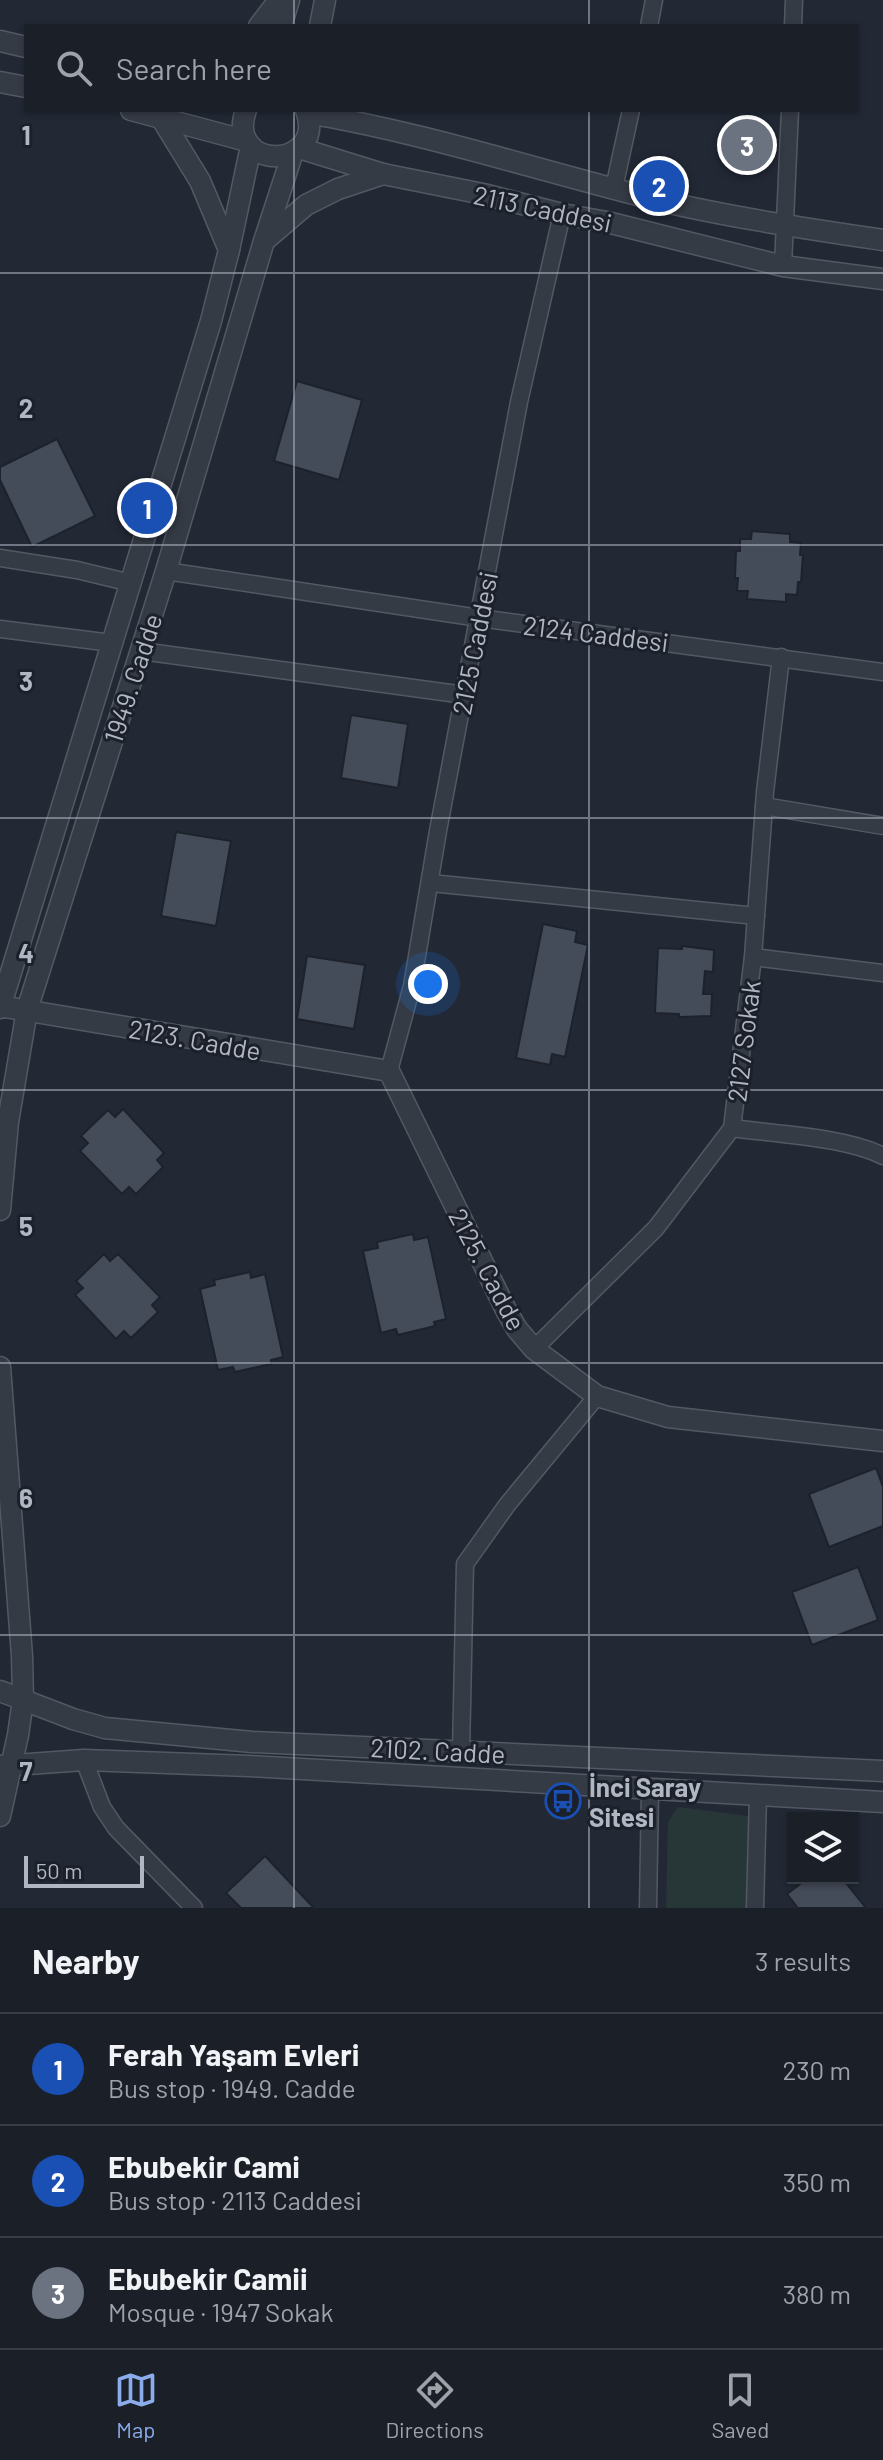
<!DOCTYPE html>
<meta charset="utf-8">
<style>
body{margin:0;font-family:Barlow,sans-serif;background:#272c34;color:#f1f3f6}
.controls{position:absolute;right:24px;bottom:24px;display:grid;overflow:hidden;border-radius:0px;box-shadow:0 2px 6px #0004}
.controls button{width:72px;height:72px;display:grid;place-items:center;padding:0;border:0;border-bottom:2px solid #383d45;background:#1a1f28;color:#f1f3f6;font:40px sans-serif}
.scale{position:absolute;left:24px;bottom:20px;width:120px;box-sizing:border-box;padding-left:8px;border:4px solid #b0b6c2;border-top:0;font-size:22px;line-height:28px;white-space:nowrap;color:#b0b6c2;-webkit-text-stroke:6px #1b202a;paint-order:stroke}
.you{position:absolute;left:428px;top:984px;width:28px;height:28px;margin:-20px;border:6px solid #fff;border-radius:50%;background:#1a73e8;box-shadow:0 0 0 12px #1a73e833}
.badge{display:grid;place-items:center;width:52px;height:52px;border-radius:50%;background:#8baceb;color:#fff;font-size:26px;font-weight:700}
.pin{position:absolute;translate:-50% -50%;border:4px solid #fff;box-shadow:0 2px 8px #0006}
.list{margin:0;padding:0;list-style:none}
h2{display:flex;justify-content:space-between;align-items:center;height:104px;margin:0;padding:0 32px;font-size:34px}
h2 small{font-size:26px;font-weight:400;color:#9fa2a8}
.list li{display:grid;grid-template-columns:52px 1fr auto;gap:24px;align-items:center;box-sizing:border-box;height:112px;padding:0 32px;border-top:2px solid #383d45}
.list b{display:block;font-size:30px;white-space:nowrap}
.list p{margin:0;font-size:26px;white-space:nowrap;color:#9fa2a8}
.list em{font-size:26px;font-style:normal;color:#9fa2a8}
.icon{flex:none;width:44px;height:44px;fill:none;stroke:currentColor;stroke-width:2;stroke-linecap:round;stroke-linejoin:round}
.map{position:relative;flex:none;width:883px;height:1908px;overflow:hidden}
.search{position:absolute;background:#1a1f28;box-shadow:0 2px 6px #0004;left:24px;right:24px;top:24px;height:88px;display:flex;align-items:center;gap:20px;box-sizing:border-box;padding:0 28px;border-radius:0px;color:#9fa2a8;font-size:30px}
.sheet{height:440px;background:#1a1f28}
nav{display:flex;justify-content:space-around;align-items:center;box-sizing:border-box;height:112px;border-top:2px solid #383d45;background:#1a1f28;font-size:22px;color:#9fa2a8}
nav a{display:grid;justify-items:center;gap:4px}
nav .on{color:#8baceb}
.map>svg:first-child{display:block}
.green{fill:#273738}
.building{fill:#444c59;stroke:#1d222c;stroke-width:2}
.lines{fill:none;stroke-linecap:round;stroke-linejoin:round}
.minor-casing{stroke:#535963;stroke-width:19}
.tertiary-casing{stroke:#535963;stroke-width:23}
.minor{stroke:#353b45;stroke-width:16}
.tertiary{stroke:#353b45;stroke-width:20}
.grid{fill:none;stroke:#b0b6c2;stroke-width:2;stroke-opacity:0.55}
.labels{text-anchor:middle;dominant-baseline:central;stroke-width:6;stroke-linejoin:round;paint-order:stroke}
.street-label{font-size:26px;fill:#b0b6c2;stroke:#1b202a}
.poi-label{font-size:26px;font-weight:bold;fill:#b0b6c2;stroke:#1b202a;text-anchor:start}
.grid-label{font-size:26px;text-anchor:middle;font-weight:bold;fill:#b0b6c2;stroke:#1b202a;stroke-width:6;stroke-linejoin:round;paint-order:stroke}
</style>
<div class="map">
<svg width="883" height="1908" viewBox="0 0 883 1908">
<rect width="100%" height="100%" fill="#222935"/>
<polygon class="green" points="678,1807 748,1816 756,1828 752,1908 666,1908 668,1822"/>
<g class="building">
<polygon points="756,117 773,158 739,172 722,131"/>
<polygon points="297,381 362,400 339,480 274,461"/>
<polygon points="57,439 95,516 32,547 0,480 0,467"/>
<polygon points="752,531 790,534 790,542 801,543 800,555 803,555 801,582 798,582 797,595 786,594 786,602 747,599 748,591 737,591 738,578 735,578 736,551 740,551 740,539 751,539"/>
<polygon points="351,715 408,724 398,788 341,778"/>
<polygon points="176,832 231,841 216,926 161,916"/>
<polygon points="543,924 577,931 575,942 588,945 565,1057 552,1054 550,1065 516,1058"/>
<polygon points="682,946 714,950 713,972 705,971 703,994 712,994 711,1016 679,1017 679,1014 655,1013 658,948 682,949"/>
<polygon points="307,956 365,965 354,1029 297,1019"/>
<polygon points="123,1109 164,1153 157,1160 163,1167 136,1194 129,1187 122,1194 80,1151 88,1143 81,1136 108,1110 115,1117"/>
<polygon points="413,1234 414,1240 428,1237 446,1319 434,1322 435,1326 398,1335 396,1329 381,1333 363,1251 378,1248 377,1242"/>
<polygon points="104,1254 110,1261 118,1254 160,1297 152,1305 158,1312 131,1338 124,1331 116,1339 75,1295 83,1288 76,1281"/>
<polygon points="250,1272 251,1278 265,1274 283,1357 271,1360 271,1364 235,1372 233,1367 218,1370 200,1289 215,1285 214,1280"/>
<polygon points="876,1468 883,1487 883,1526 829,1547 809,1494"/>
<polygon points="858,1567 878,1620 812,1645 792,1592"/>
<polygon points="265,1856 313,1907 312,1908 241,1908 226,1893"/>
<polygon points="808,1878 842,1878 866,1908 798,1908 787,1894"/>
</g>
<g class="lines">
<defs>
<g id="minor">
<polyline points="649,26 654,0"/>
<polyline points="793,26 794,0"/>
<polyline points="614,188 631,110"/>
<polyline points="783,266 790,110"/>
<polyline points="0,558 77,570 131,583"/>
<polyline points="166,571 479,618 883,672"/>
<polyline points="0,629 112,643"/>
<polyline points="141,651 465,695"/>
<polyline points="764,806 883,826"/>
<polyline points="431,883 756,916"/>
<polyline points="753,957 883,973"/>
<polyline points="389,1071 412,986 438,831 519,402 562,214"/>
<path d="M732,1128C775,1134 846,1137 883,1156"/>
<polyline points="534,1349 656,1228 732,1128 753,957 765,792 781,657"/>
<polyline points="461,1752 465,1564 507,1505 597,1396"/>
<polyline points="84,1760 102,1807 116,1828 194,1908"/>
<polyline points="648,1908 650,1790"/>
<polyline points="755,1908 758,1796"/>
</g>
<g id="tertiary">
<polyline points="259,26 279,0"/>
<polyline points="281,26 289,0"/>
<polyline points="320,26 325,0"/>
<polyline points="0,41 26,47"/>
<polyline points="0,82 26,87"/>
<polyline points="131,110 247,141"/>
<path d="M246,110C224,172 328,171 306,110"/>
<path d="M307,113C427,133 543,172 661,201C734,218 809,229 883,240"/>
<polyline points="160,116 200,181 229,250"/>
<polyline points="299,148 383,174 483,194 562,214 607,222 783,266 883,279"/>
<polyline points="264,241 306,205 338,189 383,174"/>
<polyline points="0,1006 389,1071 506,1310 517,1329 534,1349 597,1396 668,1417 883,1441"/>
<polyline points="0,1008 211,321 229,250 251,146"/>
<polyline points="0,1210 8,1122 27,1010 166,571 264,241 293,152"/>
<polyline points="0,1367 22,1656 23,1700 18,1735 0,1816"/>
<polyline points="0,1691 73,1719 105,1728 252,1742 883,1771"/>
<polyline points="0,1766 84,1760 249,1766 883,1802"/>
</g>
</defs>
<use href="#minor" class="minor-casing"/>
<use href="#tertiary" class="tertiary-casing"/>
<use href="#minor" class="minor"/>
<use href="#tertiary" class="tertiary"/>
</g>
<path class="grid" d="M294,0V26M589,0V26M294,110V1908M589,110V1908M0,273H883M0,545H883M0,818H883M0,1090H883M0,1363H883M0,1635H883"/>
<defs>
<symbol id="bus-ring" viewBox="-11 -11 22 22"><circle r="9.5" fill="#1b202a" stroke="#1a4fb4" stroke-width="1.5"/><path d="M-5-6H5V4H4V6H2V4H-2V6H-4V4H-5ZM-3.5-4V0h7V-4ZM-3.5 1.2v1.5H-2V1.2ZM2 1.2v1.5H3.5V1.2Z" fill="#1a4fb4"/></symbol>
</defs>
<g fill-rule="evenodd">
<use href="#bus-ring" x="543" y="1781" width="40" height="40"/>
</g>
<g class="labels">
<g class="street-label">
<text transform="translate(543 208) rotate(12)">2113 Caddesi</text>
<text transform="translate(596 633) rotate(7)">2124 Caddesi</text>
<text transform="translate(474 643) rotate(-79)">2125 Caddesi</text>
<text transform="translate(132 678) rotate(-72)">1949. Cadde</text>
<text transform="translate(195 1039) rotate(10)">2123. Cadde</text>
<text transform="translate(743 1041) rotate(-83)">2127 Sokak</text>
<text transform="translate(488 1269) rotate(62)">2125. Cadde</text>
<text transform="translate(438 1750) rotate(3)">2102. Cadde</text>
</g>
<g class="poi-label">
<text x="589" y="1786">İnci Saray<tspan x="589" dy="30">Sitesi</tspan></text>
</g>
</g>
<g class="grid-label">
<text x="26" y="145">1</text>
<text x="26" y="418">2</text>
<text x="26" y="691">3</text>
<text x="26" y="963">4</text>
<text x="26" y="1236">5</text>
<text x="26" y="1508">6</text>
<text x="26" y="1781">7</text>
</g>
</svg>
<div class="controls">
<button><svg class="icon" aria-label="layers" viewBox="0 0 24 24"><path d="M12 4l9 5-9 5-9-5zM3 14l9 5 9-5"/></svg></button>
</div>
<div class="scale">50 m</div>
<div class="you"></div>
<div class="pin badge" style="left:147px;top:508px;background:#1a4fb4">1</div>
<div class="pin badge" style="left:659px;top:186px;background:#1a4fb4">2</div>
<div class="pin badge" style="left:747px;top:145px;background:#6b7280">3</div>
<div class="search"><svg class="icon" aria-label="search" viewBox="0 0 24 24"><circle cx="10" cy="10" r="6"/><path d="M15 15l6 6"/></svg>Search here</div>
</div>
<section class="sheet">
<h2>Nearby<small>3 results</small></h2>
<ul class="list">
<li><span class="badge" style="background:#1a4fb4">1</span><div><b>Ferah Yaşam Evleri</b><p>Bus stop · 1949. Cadde</p></div><em>230 m</em></li>
<li><span class="badge" style="background:#1a4fb4">2</span><div><b>Ebubekir Cami</b><p>Bus stop · 2113 Caddesi</p></div><em>350 m</em></li>
<li><span class="badge" style="background:#6b7280">3</span><div><b>Ebubekir Camii</b><p>Mosque · 1947 Sokak</p></div><em>380 m</em></li>
</ul>
</section>
<nav>
<a class="on"><svg class="icon" aria-label="map" viewBox="0 0 24 24"><path d="M3 6l6-2 6 2 6-2v14l-6 2-6-2-6 2zM9 4v14M15 6v14"/></svg>Map</a>
<a><svg class="icon" aria-label="directions" viewBox="0 0 24 24"><path d="M12 3l9 9-9 9-9-9zM9 14v-3h6M13 9l2 2-2 2"/></svg>Directions</a>
<a><svg class="icon" aria-label="saved" viewBox="0 0 24 24"><path d="M7 4h10v16l-5-4-5 4z"/></svg>Saved</a>
</nav>
